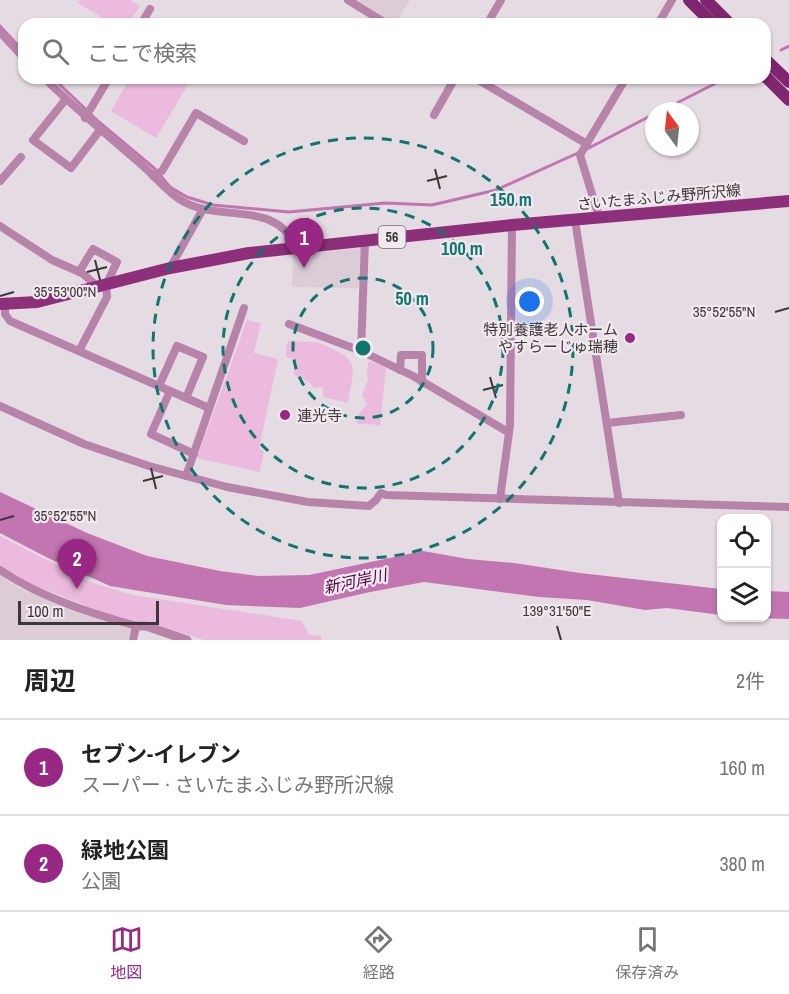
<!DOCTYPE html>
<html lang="ja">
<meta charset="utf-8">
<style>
body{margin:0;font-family:"Archivo Narrow","Noto Sans JP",sans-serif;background:#f2f2f2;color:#222}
.controls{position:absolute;right:18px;bottom:18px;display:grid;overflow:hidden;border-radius:12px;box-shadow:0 2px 4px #0004}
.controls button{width:54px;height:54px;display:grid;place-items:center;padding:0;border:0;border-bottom:2px solid #e0e0e0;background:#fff;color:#222;font:30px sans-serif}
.compass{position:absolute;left:645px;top:102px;width:54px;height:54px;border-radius:50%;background:#fff;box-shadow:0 2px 4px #0004;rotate:345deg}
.scale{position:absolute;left:18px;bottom:15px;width:141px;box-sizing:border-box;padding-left:6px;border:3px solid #3b373a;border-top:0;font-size:16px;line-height:21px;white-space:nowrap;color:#3b373a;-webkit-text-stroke:4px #f2e8ef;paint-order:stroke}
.you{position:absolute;left:530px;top:302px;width:21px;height:21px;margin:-15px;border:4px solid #fff;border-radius:50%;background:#1a73e8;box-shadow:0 0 0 9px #1a73e833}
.badge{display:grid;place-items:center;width:39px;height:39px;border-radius:50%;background:#992784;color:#fff;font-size:20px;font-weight:700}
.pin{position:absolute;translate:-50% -50px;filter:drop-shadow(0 2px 3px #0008)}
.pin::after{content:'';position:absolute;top:32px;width:21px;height:18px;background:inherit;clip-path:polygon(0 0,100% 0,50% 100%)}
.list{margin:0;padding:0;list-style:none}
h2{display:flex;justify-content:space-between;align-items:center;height:78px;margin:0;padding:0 24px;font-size:26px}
h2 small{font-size:20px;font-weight:400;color:#767676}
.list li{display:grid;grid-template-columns:39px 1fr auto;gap:18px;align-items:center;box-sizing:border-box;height:96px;padding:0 24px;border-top:2px solid #e0e0e0}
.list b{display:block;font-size:22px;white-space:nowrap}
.list p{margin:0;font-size:20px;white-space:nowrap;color:#767676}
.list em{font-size:20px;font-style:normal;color:#767676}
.icon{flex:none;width:33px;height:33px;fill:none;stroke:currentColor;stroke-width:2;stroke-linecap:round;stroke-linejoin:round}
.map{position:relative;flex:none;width:789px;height:640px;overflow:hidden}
.search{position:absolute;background:#fff;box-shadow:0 2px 4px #0004;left:18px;right:18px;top:18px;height:66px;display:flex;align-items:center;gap:15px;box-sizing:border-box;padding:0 21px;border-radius:18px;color:#767676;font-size:22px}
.sheet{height:270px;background:#fff}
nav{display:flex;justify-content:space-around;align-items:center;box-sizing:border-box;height:84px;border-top:2px solid #e0e0e0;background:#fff;font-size:16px;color:#767676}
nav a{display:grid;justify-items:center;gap:3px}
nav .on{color:#992784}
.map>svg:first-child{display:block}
.built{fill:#dbccd6}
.green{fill:#edbadf}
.water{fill:#c275b0}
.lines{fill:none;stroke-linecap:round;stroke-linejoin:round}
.stream{stroke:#c275b0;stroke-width:3}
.minor{stroke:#b783a9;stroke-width:8}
.tertiary{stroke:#b783a9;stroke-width:9}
.primary{stroke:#8e2f7b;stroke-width:12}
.trunk{stroke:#80256f;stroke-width:12}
.ticks{fill:none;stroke:#3b373a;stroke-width:2}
.ring{fill:none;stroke:#0f766e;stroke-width:3;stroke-dasharray:10 8}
.poi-dot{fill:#992784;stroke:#f2e8ef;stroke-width:2}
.labels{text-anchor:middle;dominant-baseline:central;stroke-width:4.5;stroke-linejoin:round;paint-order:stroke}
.shield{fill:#f2e8ef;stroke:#726c70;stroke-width:1.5}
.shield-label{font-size:14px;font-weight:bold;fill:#3b373a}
.street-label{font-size:15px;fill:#3b373a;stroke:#f2e8ef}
.poi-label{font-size:15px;fill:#3b373a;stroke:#f2e8ef;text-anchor:end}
.water-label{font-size:16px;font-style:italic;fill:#4d0441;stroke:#f2e8ef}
.ticks-label{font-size:15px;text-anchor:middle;fill:#3b373a;stroke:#f2e8ef;stroke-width:4.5;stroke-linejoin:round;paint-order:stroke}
.centre{fill:#0f766e;stroke:#f2e8ef;stroke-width:3}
.ring-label{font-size:18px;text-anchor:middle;font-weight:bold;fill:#0f766e;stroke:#f2e8ef;stroke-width:4.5;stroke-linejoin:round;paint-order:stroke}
</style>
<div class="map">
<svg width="789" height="640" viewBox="0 0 789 640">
<rect width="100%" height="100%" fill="#e5dbe2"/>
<g class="built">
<polygon points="356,0 410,0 395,24"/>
<polygon points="362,248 360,288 292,287 293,255"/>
<polygon points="0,575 17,587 100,620 131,629 128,640 0,640"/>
</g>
<g class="green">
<polygon points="80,0 130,0 140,6 128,24 113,24 78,3"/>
<polygon points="130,78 192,78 156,138 111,111"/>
<polygon points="247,320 261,323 254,353 278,359 259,449 264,451 260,472 197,458"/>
<path d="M293,340C304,344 306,340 315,342C321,343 327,346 333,349C363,362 351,377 348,403L323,397V387L314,388L309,382L294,375V359L286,357V348L288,341Z"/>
<path d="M369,361L386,367L380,426C371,423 365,425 357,424L358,415L367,404L362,395L368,380L367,371Z"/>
<polygon points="0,536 90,582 133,595 302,621 309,635 321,636 321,640 204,640 146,621 134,622 105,613 21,580 0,566"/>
</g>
<g class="water">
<polygon points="0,492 87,533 147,556 220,571 258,576 309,575 423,551 468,559 514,563 580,573 721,589 721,615 667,608 645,610 587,600 539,597 424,582 370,592 300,608 226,605 110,586 48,558 0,533"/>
<polygon points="767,591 789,592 789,619 753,618 766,618"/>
</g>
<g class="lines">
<g class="stream">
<polyline points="0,26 24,52"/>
<polyline points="781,50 789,46"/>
<polyline points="53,78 99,122 154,168 170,187 187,197 213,205 289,212 385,203 432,205 496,190 578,153"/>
<polyline points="661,111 726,78"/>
<polyline points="587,149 654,114"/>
</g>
<g class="minor">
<polyline points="348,0 387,24"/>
<polyline points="141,24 150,9"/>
<polyline points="487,24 501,0"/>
<polyline points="658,24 672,0"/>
<polyline points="0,32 24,58"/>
<path d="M44,78C76,109 109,137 143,166C157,178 167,193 184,202C224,223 273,199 297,247"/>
<polyline points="475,78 587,144"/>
<polyline points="66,99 33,140 71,168 100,130"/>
<polyline points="434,115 455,78"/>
<polyline points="85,118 109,78"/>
<polyline points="153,176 162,171 196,113 244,141"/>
<polyline points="0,181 21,157"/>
<polyline points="599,217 580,155 626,78"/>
<polyline points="575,220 619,503"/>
<polyline points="0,226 52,260 82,273 98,287"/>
<polyline points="365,240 361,351 413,376 508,432"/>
<polyline points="170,268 203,209"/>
<polyline points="79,272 93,249 117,262 106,285 107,297 79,351"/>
<polyline points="5,304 5,314 10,321 209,408"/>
<polyline points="289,324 361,351"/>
<polyline points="400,370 401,355 422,355 422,382"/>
<polyline points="159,386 177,346 203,357 186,398"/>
<polyline points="170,391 151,434 194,454"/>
<polyline points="0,406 84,444 149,466 227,487 308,502 369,506 376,500 381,493 386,495 789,507"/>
<polyline points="607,423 681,415"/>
<polyline points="186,476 244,308"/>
<polyline points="500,499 510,425 512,225"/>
<path d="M0,570C40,597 90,613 136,626L133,640"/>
</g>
<polyline class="tertiary" points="136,626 146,626 187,640"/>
<polyline class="primary" points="0,304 37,302 170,268 249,253 512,225 789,201"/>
<g class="trunk">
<polyline points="689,0 713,24"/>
<polyline points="706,0 730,24"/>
<polyline points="765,59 789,82"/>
<polyline points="765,76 789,100"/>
</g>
</g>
<path class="ticks" d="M435,169L440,189M427,181L447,176M95,260L100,280M87,272L107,267M0,296L14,292M775,312L789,308M490,377L496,398M483,390L503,385M151,468L156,489M143,481L163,476M0,520L14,516M557,626L561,640"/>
<g class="ring">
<circle cx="363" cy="348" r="70"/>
<circle cx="363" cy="348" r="140"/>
<circle cx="363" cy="348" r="210"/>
</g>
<g class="poi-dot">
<circle cx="630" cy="338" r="6"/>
<circle cx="285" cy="415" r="6"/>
</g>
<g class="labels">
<rect class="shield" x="378.5" y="226" width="27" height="22" rx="4.5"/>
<g class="shield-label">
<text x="392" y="237">56</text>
</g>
<g class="street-label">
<text transform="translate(659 197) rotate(-5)">さいたまふじみ野所沢線</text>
</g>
<g class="poi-label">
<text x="618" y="329">特別養護老人ホーム<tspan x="618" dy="17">やすらーじゅ瑞穂</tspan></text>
<text x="297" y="415" text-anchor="start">連光寺</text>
</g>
<g class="water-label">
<text transform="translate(355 581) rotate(-12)">新河岸川</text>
</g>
</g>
<g class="ticks-label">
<text x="65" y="297">35°53'00"N</text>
<text x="724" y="317">35°52'55"N</text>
<text x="65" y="521">35°52'55"N</text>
<text x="557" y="616">139°31'50"E</text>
</g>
<circle cx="363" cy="348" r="9" class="centre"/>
<g class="ring-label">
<text x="511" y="206">150 m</text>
<text x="462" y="255">100 m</text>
<text x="412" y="305">50 m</text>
</g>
</svg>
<div class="controls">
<button><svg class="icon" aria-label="locate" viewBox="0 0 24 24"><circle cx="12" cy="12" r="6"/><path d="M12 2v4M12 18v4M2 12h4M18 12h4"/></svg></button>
<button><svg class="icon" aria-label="layers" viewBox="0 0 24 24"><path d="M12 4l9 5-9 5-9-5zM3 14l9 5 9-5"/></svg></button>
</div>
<svg class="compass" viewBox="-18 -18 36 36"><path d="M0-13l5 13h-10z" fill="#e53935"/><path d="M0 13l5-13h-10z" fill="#767676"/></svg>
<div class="scale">100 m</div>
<div class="you"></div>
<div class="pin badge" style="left:304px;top:268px">1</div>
<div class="pin badge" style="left:77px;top:589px">2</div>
<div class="search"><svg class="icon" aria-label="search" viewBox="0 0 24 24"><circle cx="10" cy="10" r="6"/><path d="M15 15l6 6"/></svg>ここで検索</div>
</div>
<section class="sheet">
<h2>周辺<small>2件</small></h2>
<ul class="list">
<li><span class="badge">1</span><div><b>セブン-イレブン</b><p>スーパー · さいたまふじみ野所沢線</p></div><em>160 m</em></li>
<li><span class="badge">2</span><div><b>緑地公園</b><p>公園</p></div><em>380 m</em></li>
</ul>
</section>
<nav>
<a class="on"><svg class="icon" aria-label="map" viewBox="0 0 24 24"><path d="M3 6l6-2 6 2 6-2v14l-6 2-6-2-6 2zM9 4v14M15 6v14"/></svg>地図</a>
<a><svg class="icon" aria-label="directions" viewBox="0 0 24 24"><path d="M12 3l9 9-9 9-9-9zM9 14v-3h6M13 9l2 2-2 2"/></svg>経路</a>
<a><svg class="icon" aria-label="saved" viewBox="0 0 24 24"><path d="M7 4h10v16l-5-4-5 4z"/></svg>保存済み</a>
</nav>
